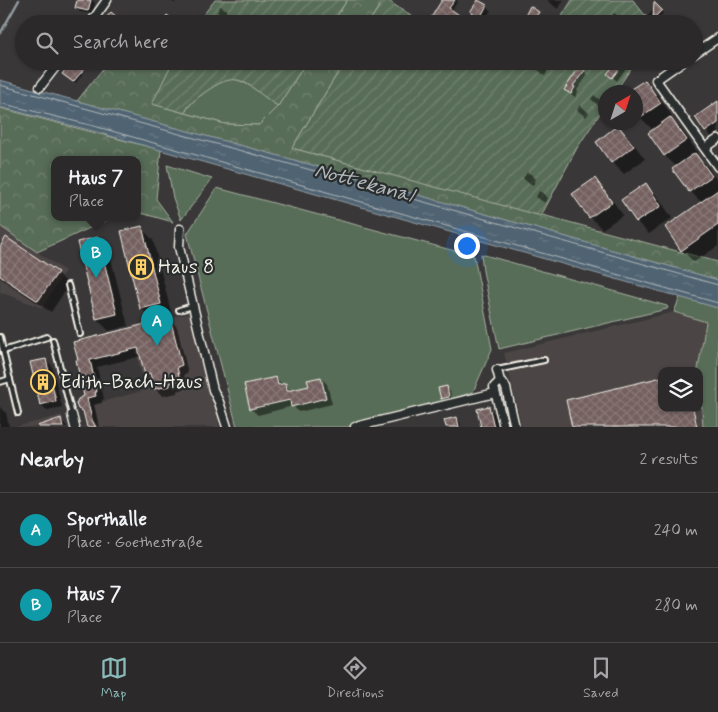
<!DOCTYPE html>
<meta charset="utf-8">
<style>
body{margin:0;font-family:Mynerve,sans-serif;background:#373536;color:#f1f3f6}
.controls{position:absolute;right:15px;bottom:15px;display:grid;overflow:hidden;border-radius:10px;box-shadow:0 1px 4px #0004}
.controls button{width:45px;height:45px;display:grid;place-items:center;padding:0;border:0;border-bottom:1px solid #474547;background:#2b292a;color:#f1f3f6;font:25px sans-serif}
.compass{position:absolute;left:598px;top:85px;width:45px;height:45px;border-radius:50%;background:#2b292a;box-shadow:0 1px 4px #0004;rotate:39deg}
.you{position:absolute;left:466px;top:245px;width:18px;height:18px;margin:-12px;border:4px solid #fff;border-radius:50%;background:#1a73e8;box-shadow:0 0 0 8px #1a73e833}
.badge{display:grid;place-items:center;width:32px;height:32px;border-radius:50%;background:#8bbbb9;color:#fff;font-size:16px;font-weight:700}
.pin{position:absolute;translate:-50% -41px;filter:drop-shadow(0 1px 2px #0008)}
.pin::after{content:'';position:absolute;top:26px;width:18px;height:15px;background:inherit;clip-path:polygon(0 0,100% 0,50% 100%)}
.popup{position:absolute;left:51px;top:156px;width:90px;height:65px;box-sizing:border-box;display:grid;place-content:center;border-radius:10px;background:#2b292a;filter:drop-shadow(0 1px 4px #0005);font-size:16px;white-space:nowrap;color:#a6a6a8}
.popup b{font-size:19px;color:#f1f3f6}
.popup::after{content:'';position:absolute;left:50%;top:100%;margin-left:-10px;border:10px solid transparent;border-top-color:#2b292a}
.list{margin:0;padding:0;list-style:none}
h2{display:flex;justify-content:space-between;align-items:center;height:65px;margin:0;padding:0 20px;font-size:21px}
h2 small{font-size:16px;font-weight:400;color:#a6a6a8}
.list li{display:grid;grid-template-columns:32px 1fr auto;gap:15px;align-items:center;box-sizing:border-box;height:75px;padding:0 20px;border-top:1px solid #474547}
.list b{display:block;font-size:19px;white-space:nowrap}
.list p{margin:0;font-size:16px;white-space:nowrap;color:#a6a6a8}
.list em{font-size:16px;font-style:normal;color:#a6a6a8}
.icon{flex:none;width:28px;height:28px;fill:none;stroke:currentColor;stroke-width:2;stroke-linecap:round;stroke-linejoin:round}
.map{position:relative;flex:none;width:718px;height:427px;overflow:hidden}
.search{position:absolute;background:#2b292a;box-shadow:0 1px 4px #0004;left:15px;right:15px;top:15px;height:55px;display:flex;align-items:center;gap:12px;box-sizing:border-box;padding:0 18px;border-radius:28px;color:#a6a6a8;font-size:19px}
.sheet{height:215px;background:#2b292a}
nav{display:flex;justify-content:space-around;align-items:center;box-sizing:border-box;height:70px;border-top:1px solid #474547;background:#2b292a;font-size:14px;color:#a6a6a8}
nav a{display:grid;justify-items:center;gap:2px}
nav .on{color:#8bbbb9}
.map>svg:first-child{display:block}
.built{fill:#4b4444}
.green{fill:#596d58;stroke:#a6afa0}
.forest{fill:url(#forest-crowns);stroke:#a6afa0}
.garden{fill:url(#garden-furrows);stroke:#a6afa0}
.water{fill:url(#water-ripples);stroke:#919ca1}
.shadow{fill:#0007}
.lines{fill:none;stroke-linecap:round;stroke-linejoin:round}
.shore{stroke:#b2b8b9;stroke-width:1}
.stream{stroke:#919ca1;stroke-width:2.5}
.building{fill:url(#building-cross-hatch);stroke:#f4f1e8}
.service-casing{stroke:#f4f1e8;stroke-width:8}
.minor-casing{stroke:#f4f1e8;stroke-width:11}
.service{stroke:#2a2d2e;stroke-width:4}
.minor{stroke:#2a2d2e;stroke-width:8}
.labels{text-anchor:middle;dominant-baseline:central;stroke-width:4.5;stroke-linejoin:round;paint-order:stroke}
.poi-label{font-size:20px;fill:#f4f1e8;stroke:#2a2d2e;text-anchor:start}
.water-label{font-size:21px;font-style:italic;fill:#b2b8b9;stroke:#2a2d2e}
</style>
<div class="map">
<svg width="718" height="427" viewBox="0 0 718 427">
<defs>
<pattern id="forest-crowns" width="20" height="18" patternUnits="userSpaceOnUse" patternTransform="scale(1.25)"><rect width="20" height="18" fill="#596d58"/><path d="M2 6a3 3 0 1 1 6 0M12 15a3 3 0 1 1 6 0" fill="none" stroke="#718270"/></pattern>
<pattern id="garden-furrows" width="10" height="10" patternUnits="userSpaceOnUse" patternTransform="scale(1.25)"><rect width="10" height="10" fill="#596d58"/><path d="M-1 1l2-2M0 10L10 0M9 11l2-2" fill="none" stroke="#718270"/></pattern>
<pattern id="water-ripples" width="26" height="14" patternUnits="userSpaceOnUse" patternTransform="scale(1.25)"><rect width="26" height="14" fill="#4f6372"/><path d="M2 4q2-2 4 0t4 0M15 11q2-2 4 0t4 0" fill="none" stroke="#697a86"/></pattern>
<pattern id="building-cross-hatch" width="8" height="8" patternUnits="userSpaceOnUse" patternTransform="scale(1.25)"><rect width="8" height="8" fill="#746160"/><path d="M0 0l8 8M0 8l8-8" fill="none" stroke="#887877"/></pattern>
</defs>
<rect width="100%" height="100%" fill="#393738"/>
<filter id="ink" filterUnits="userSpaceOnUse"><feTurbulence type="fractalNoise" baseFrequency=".02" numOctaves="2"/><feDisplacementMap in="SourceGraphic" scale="10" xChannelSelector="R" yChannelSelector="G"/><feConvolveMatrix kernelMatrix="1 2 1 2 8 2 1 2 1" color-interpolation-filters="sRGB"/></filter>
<g filter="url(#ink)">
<g class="built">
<polygon points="0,226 65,271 42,308 0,292"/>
<polygon points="674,312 706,322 699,371 662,371 662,408 699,408 699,378 702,410 703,427 522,427 504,353"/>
<polygon points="190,313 211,391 218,402 219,427 81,427 98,422 94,404 145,390 130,326"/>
<polygon points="62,415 64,423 62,423 63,427 15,427"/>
</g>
<g class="green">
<path d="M234,79C251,83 263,97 278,106L259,125L225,124L185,113C189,102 211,87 222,82C225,80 230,80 234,79Z"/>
<polygon points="167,165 212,179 181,220 173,198"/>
<polygon points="217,188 474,256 492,349 473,392 433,405 348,427 237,427 187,234"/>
<polygon points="481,254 667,306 668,308 667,309 499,349 483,271"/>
<polygon points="680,297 718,308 718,427 703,427 702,410 698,369 706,322 674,312"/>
</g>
<g class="forest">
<polygon points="347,0 383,0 368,24 332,24"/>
<polygon points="109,61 173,62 153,104 225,124 259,125 278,106 307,61 345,61 292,148 718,262 718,280 305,163 77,101"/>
<polygon points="0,108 161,150 156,199 173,222 137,212 137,159 55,159 55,217 114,217 37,252 0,226"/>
</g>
<g class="garden">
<polygon points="215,0 347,0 332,24 196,24"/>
<polygon points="383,0 387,0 423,24 368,24"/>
<polygon points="572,0 633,0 652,24 557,24"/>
<path d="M173,61H307L278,106C246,87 242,65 204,93C196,99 188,104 185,113L152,104Z"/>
<polygon points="345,61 636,61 615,92 606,92 605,106 577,148 541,216 292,148"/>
</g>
<polygon class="water" points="0,80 305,163 718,280 718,308 93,131 0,107"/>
<g class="shadow">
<polygon points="78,0 92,0 95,3 92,14 80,12 76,8"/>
<polygon points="170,0 178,0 174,3"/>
<polygon points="444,0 457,0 458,1 451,11 464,20 467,22 466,24 455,24 450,20 447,24 428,24"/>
<polygon points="548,0 564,0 558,9 548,1"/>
<polygon points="478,1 491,10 484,21 472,12"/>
<polygon points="655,4 663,13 653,24 642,24 654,8"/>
<polygon points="220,6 227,10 224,16 217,12"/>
<polygon points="531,8 542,16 537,23 529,18"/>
<polygon points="614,13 623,20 620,24 618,24 611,18"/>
<polygon points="33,15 41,18 39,23 31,20"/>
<polygon points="34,61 50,61 49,68 35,65 33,63"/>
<polygon points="75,61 85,70 76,83 64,74"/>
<polygon points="291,61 305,61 302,69 295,66"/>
<polygon points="618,61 631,61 617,81 609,74"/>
<polygon points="539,62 548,70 545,76 536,68"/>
<polygon points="584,71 588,75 577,90 578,92 575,97 565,90"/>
<polygon points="645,82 657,94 672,116 669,117 682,130 698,153 695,155 707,166 718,182 718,246 694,262 682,250 667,228 702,203 690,191 674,169 677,167 665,156 649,133 653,130 640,117 636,110 636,92 628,92"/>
<polygon points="594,95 602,102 600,107 591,99"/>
<polygon points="718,103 718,143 706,131"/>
<polygon points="580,105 589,113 586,117 577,110"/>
<polygon points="618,127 630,139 645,159 624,174 612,162"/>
<polygon points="527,172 532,175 536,179 533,185 527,182 523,178"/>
<polygon points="594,180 606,192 623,215 602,229 590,217"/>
<polygon points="646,185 658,197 672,218 649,234 637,222 623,200"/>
<polygon points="539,191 544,194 548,198 545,203 536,197"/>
<polygon points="141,228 153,240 172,316 153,320 141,308"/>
<polygon points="97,239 109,251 128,326 109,331 97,319"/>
<polygon points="0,249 57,273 69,285 51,312 0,278"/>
<polygon points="170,320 177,327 188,373 184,374 187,388 177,391 177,393 163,396 155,389 153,381 146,374 142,356 97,367 104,399 102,400 102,403 94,405 99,427 88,427 85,414 78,407 86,396 77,361"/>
<polygon points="46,360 52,366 62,407 47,411 41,405"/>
<polygon points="276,378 282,384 285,385 292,391 310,387 321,378 327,384 332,404 299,412 293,406 258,415 251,409"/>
<polygon points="446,387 450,391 452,401 446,402 442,398"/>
<polygon points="0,407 6,413 9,427 0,427"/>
<polygon points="488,407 495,414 498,427 483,427"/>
<polygon points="662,408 699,408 699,409 694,410 698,427 573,427"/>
<polygon points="457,418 460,422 461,427 447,427"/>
<polygon points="61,419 67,427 39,427"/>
</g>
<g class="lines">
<g class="shore">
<polyline points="0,85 304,168 718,285"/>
<polyline points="0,103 94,126 718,303"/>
</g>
<polyline class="stream" points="0,34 19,0"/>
</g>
<g class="building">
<polygon points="77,0 91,0 88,11 75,8"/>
<polygon points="442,0 455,0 449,8 465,19 462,24 455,24 447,18 443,24 427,24"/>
<polygon points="478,0 487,5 480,18 470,12"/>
<polygon points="654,2 662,10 653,19"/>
<polygon points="530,6 539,12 534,21 525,16"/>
<polygon points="111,12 125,24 101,24"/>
<polygon points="167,15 179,24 160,24"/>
<polygon points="72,61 77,61 85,68 73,82 62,74"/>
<polygon points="617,61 625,61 612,78 607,74"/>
<polygon points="580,66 585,70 573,86 575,87 571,94 564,90"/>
<polygon points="645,80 661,103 639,118 636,112 636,92 626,92"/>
<polygon points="718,101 718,123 705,132 695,117"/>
<polygon points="670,117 687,140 664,156 648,133"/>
<polygon points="618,125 634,146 611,163 596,142"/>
<polygon points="695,153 712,176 689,192 672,169"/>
<polygon points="595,178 612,202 589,218 572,194"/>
<polygon points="646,183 661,206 636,222 621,200"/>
<polygon points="718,190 718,225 681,251 665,227"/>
<polygon points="142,226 161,304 140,309 121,231"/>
<polygon points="6,237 58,272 38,301 0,276 0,247"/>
<polygon points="98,237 117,314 96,319 77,242"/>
<polygon points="170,318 182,365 177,367 180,381 170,383 170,386 154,389 150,373 145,375 138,348 90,360 97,392 95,392 96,396 87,398 92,420 96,427 87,427 83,411 78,409 76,404 78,399 84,396 76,360 78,360 73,342"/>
<polygon points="46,359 56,401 40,405 30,362"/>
<polygon points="276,377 278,385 286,383 287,391 309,386 307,380 321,377 326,398 291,407 290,400 250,409 244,384"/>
<polygon points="662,377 662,408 693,408 697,427 572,427 566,400"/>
<polygon points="447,386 449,397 441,399 438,388"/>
<polygon points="489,406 494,427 481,427 477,409"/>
<polygon points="457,417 459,427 446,427 444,420"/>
<polygon points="61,418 63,427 38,427 37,426"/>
</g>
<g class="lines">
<defs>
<g id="service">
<polyline points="68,285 80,334"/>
<polyline points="179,310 193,306"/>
<polyline points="0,337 3,351 47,337"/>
<polyline points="53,340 72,415"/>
<polyline points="3,351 18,413"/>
<polyline points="497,370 544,360"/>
<polyline points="0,382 10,379"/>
</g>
<g id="minor">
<polyline points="90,24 107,0"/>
<polyline points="694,54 718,38"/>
<polyline points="683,61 656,80 718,167"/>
<polyline points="40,87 60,61"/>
<polyline points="705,148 718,139"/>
<polyline points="180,229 179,247 213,390 219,402 227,427"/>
<polyline points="497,370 500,381 504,384 506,388 515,427"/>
<polyline points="500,381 494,387 504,427"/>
<polyline points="72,415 75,427"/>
<polyline points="355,427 495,393"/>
</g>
</defs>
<use href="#service" class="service-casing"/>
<use href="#minor" class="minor-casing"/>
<use href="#service" class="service"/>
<use href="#minor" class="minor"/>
</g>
</g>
<defs>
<symbol id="building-ring" viewBox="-11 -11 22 22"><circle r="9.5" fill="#2a2d2e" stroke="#ffd166" stroke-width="1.5"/><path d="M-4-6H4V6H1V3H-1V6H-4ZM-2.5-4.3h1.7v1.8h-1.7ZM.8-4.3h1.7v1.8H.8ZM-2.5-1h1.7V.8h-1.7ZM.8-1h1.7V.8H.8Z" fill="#ffd166"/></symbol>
</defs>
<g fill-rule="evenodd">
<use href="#building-ring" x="127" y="253" width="28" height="28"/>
<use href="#building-ring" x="29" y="368" width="28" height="28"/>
</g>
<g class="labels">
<g class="poi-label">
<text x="158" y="267">Haus 8</text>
<text x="60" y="382">Edith-Bach-Haus</text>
</g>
<g class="water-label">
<text transform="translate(364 183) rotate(15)">Nottekanal</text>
</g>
</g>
</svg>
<div class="controls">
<button><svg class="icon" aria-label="layers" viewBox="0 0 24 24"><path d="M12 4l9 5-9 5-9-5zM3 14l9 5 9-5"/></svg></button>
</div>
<svg class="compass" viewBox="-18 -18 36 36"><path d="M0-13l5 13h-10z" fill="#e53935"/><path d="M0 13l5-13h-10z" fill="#a6a6a8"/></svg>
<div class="you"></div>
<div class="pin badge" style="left:157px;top:346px;background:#0f9aa8">A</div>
<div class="pin badge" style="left:96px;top:278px;background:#0f9aa8">B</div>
<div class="popup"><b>Haus 7</b>Place</div>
<div class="search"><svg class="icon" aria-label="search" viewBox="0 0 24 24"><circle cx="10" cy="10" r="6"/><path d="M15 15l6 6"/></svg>Search here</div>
</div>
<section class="sheet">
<h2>Nearby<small>2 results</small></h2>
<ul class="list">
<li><span class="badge" style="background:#0f9aa8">A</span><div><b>Sporthalle</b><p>Place · Goethestraße</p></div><em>240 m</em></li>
<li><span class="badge" style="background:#0f9aa8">B</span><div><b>Haus 7</b><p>Place</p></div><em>280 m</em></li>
</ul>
</section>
<nav>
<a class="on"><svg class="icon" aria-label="map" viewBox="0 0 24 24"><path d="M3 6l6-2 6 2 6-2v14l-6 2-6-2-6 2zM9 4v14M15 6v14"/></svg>Map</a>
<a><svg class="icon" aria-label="directions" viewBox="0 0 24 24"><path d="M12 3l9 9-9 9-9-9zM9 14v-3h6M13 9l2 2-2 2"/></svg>Directions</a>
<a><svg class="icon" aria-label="saved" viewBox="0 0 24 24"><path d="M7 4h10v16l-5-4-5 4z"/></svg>Saved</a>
</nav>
